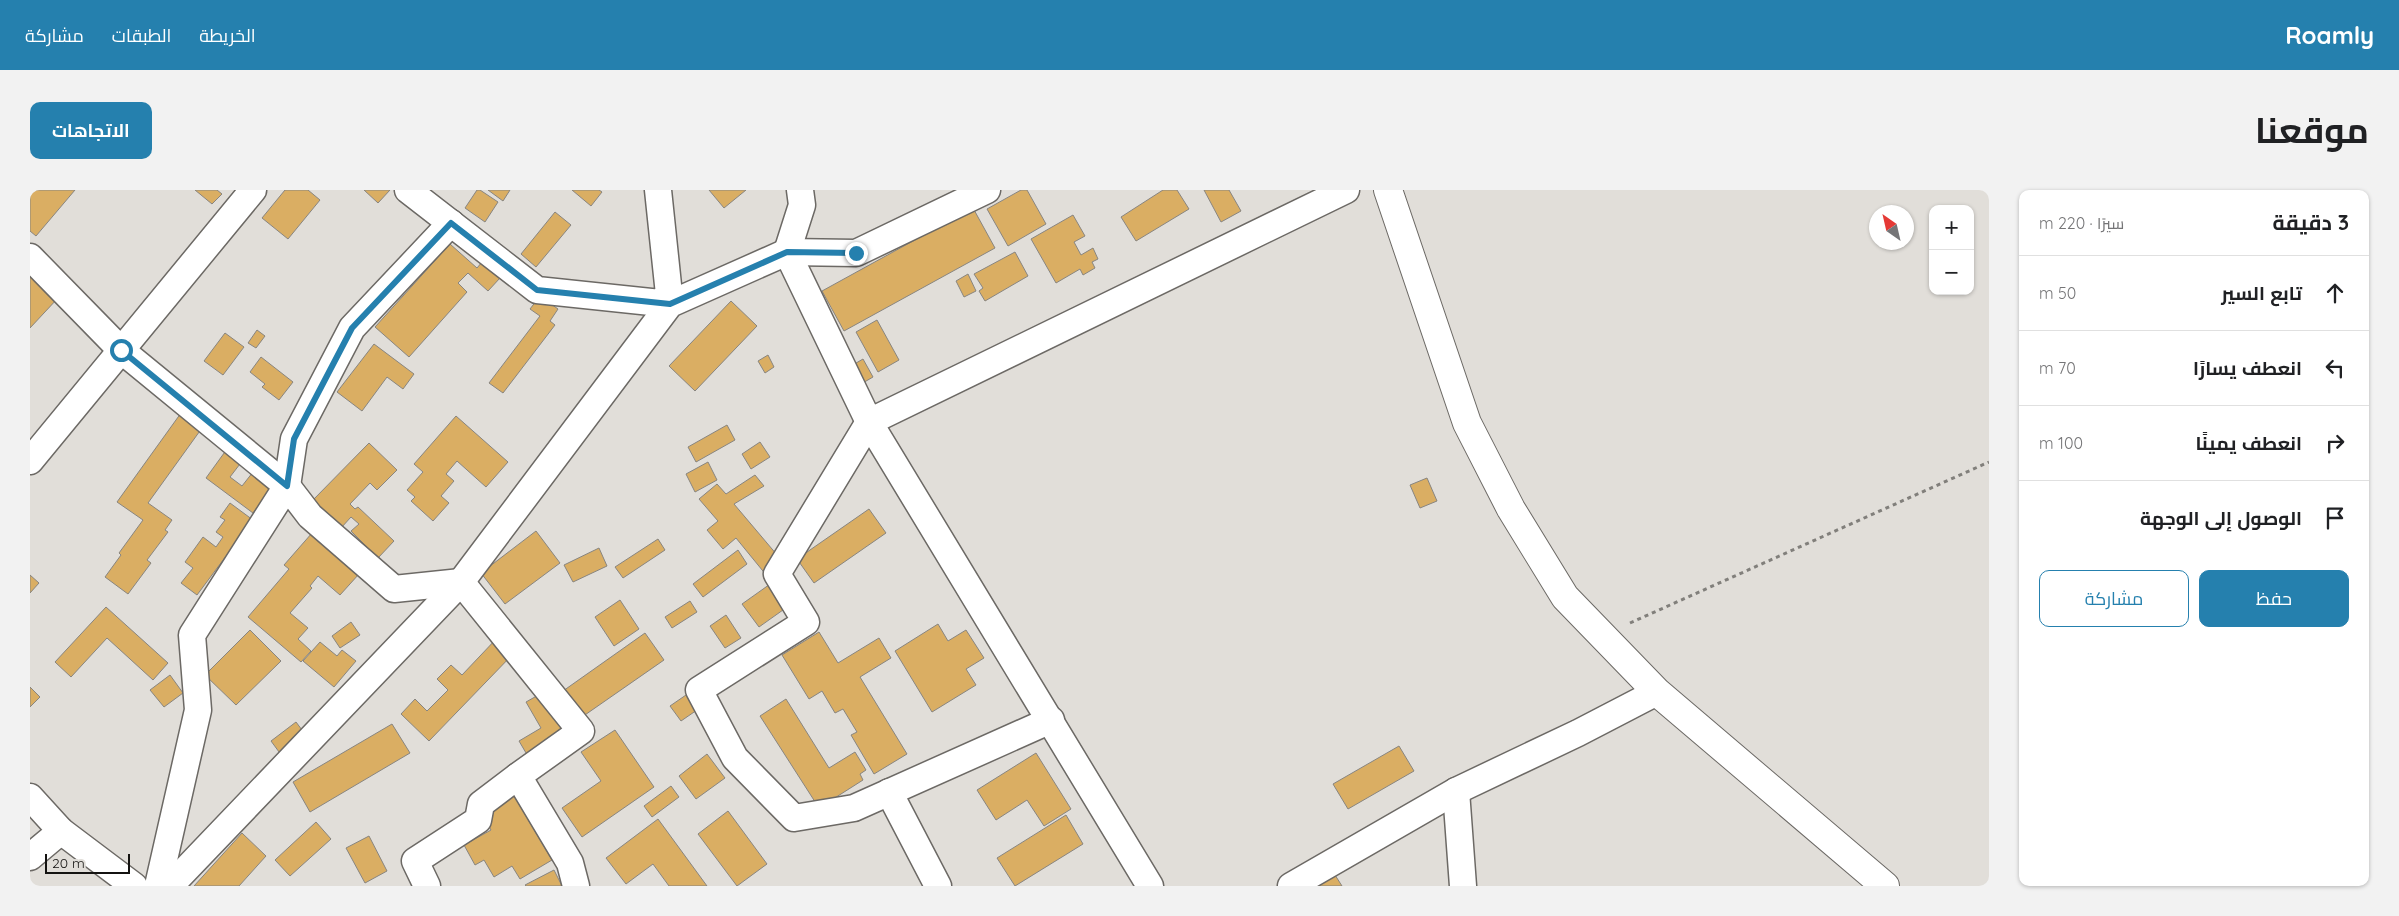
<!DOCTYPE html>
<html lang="ar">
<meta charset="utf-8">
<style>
body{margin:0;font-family:Quicksand,Cairo,sans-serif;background:#f2f2f2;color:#202124;direction:rtl}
.controls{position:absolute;right:15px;top:15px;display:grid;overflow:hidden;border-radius:10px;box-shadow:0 1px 4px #0004}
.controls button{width:45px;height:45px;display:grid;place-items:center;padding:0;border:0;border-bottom:1px solid #e0e0e0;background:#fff;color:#202124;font:25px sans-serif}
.compass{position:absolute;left:1839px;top:15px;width:45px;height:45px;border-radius:50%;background:#fff;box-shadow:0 1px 4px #0004;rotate:326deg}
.scale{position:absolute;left:15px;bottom:12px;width:85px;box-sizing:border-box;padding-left:5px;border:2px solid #141311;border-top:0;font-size:14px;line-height:18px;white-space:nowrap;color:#141311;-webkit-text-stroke:4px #e1ded9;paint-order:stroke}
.stop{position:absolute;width:15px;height:15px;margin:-11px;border:4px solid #2580ae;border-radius:50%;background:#fff}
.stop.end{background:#2580ae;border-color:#fff;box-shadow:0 1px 5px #0008}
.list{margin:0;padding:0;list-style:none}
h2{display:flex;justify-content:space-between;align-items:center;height:65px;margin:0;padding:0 20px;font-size:21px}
h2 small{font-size:16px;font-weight:400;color:#757577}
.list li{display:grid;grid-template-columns:32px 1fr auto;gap:15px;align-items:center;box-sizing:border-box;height:75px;padding:0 20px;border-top:1px solid #e0e0e0}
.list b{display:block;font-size:19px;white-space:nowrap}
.list em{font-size:16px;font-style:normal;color:#757577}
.actions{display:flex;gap:10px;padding:15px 20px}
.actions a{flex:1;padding:11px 0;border:1px solid #2580ae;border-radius:10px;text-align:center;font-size:18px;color:#2580ae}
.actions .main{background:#2580ae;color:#fff}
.icon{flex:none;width:28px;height:28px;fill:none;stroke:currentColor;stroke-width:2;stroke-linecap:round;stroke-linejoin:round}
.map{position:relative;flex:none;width:1959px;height:696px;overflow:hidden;direction:ltr;border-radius:10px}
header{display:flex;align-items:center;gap:30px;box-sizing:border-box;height:70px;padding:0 25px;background:#2580ae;color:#fff}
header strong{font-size:24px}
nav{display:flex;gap:28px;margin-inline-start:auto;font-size:18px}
.intro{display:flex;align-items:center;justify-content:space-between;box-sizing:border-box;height:120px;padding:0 30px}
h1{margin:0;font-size:35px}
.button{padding:12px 22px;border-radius:10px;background:#2580ae;color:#fff;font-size:18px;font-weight:700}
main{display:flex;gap:30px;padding:0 30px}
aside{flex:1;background:#fff;border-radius:10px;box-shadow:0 1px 4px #0004}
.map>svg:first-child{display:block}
.building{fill:#daae63;stroke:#888580}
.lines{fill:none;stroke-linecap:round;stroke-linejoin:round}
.minor-casing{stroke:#6c6965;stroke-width:29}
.tertiary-casing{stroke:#6c6965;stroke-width:30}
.path{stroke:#817f7b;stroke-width:3;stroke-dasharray:4 4;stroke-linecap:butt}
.minor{stroke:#fff;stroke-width:26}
.tertiary{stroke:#fff;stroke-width:28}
.route{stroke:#2580ae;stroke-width:6}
</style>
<header>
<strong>Roamly</strong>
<nav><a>الخريطة</a><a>الطبقات</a><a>مشاركة</a></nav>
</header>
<div class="intro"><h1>موقعنا</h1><a class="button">الاتجاهات</a></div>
<main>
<aside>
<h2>3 دقيقة<small>سيرًا · 220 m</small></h2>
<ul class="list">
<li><svg class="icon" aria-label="ahead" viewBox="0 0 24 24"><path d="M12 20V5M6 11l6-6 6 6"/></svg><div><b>تابع السير</b></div><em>50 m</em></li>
<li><svg class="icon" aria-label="left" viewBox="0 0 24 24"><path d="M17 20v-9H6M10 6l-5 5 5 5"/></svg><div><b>انعطف يسارًا</b></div><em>70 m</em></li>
<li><svg class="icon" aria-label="right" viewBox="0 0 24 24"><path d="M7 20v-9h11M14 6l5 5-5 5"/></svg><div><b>انعطف يمينًا</b></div><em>100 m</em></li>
<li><svg class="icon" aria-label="arrive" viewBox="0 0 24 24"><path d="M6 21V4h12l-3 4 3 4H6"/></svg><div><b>الوصول إلى الوجهة</b></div></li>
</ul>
<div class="actions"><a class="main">حفظ</a><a>مشاركة</a></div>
</aside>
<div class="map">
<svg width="1959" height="696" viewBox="0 0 1959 696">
<rect width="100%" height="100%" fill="#e1ded9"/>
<g class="building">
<polygon points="0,0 45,0 6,46 0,41"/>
<polygon points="165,0 187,0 192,4 182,14"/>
<polygon points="255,0 278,0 290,10 258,49 232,28"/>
<polygon points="334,0 360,0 348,13"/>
<polygon points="447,0 450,0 468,12 455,32 435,18"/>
<polygon points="458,0 480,0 473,11"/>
<polygon points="542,0 569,0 572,2 561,16"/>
<polygon points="679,0 716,0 694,18"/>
<polygon points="991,0 997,0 1016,34 978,56 957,19"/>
<polygon points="1133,0 1147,0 1159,19 1106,51 1091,27"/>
<polygon points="1174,0 1199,0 1211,21 1191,32"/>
<polygon points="943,18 965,58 814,141 792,101"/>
<polygon points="525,22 541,35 506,77 491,64"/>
<polygon points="1043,25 1055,46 1044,52 1051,65 1063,58 1068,69 1062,72 1065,78 1053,85 1050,79 1026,93 1001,49"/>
<polygon points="420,54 447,78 452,72 470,88 458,101 438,83 428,93 437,102 379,167 345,137"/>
<polygon points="985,62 998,86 955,111 949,101 953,98 944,84"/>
<polygon points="0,82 28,108 0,138"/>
<polygon points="938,84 946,101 934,107 926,91"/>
<polygon points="510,106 528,119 520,131 525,135 473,203 459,193 510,126 500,119"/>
<polygon points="701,111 727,136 665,201 639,176"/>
<polygon points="847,130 869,170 848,182 826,142"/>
<polygon points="227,140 235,146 226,158 218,153"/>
<polygon points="195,143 214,157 193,185 174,171"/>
<polygon points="344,154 384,184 373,199 357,187 332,221 307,202"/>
<polygon points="738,165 744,177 735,183 728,171"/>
<polygon points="231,167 263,192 249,210 232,197 235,194 220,182"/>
<polygon points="833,169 843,187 831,194 821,176"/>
<polygon points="151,223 172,238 118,313 142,330 135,340 138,342 117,370 121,373 98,404 75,387 91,365 89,363 113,330 87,312"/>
<polygon points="426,226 478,272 456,297 427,271 416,284 424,291 411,306 419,313 403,331 381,311 385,307 377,300 393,282 384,274"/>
<polygon points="697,235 705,250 666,272 658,257"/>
<polygon points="730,252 740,267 721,279 712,264"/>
<polygon points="339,253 367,280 347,300 340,293 320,314 325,319 328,317 364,351 348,368 321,341 329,334 321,327 311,338 283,310"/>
<polygon points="197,259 213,270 200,287 212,296 223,282 243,296 223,323 176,288"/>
<polygon points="678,272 687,290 665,302 656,284"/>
<polygon points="725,285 734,296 704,314 753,372 737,386 706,348 693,359 677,340 688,331 669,309 687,294 696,304"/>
<polygon points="1397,288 1407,311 1390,318 1380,295"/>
<polygon points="200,313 223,330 167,405 151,393 163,378 155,372 173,347 186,357 193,347 186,342 195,330 190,327"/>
<polygon points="839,319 856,343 784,393 767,369"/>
<polygon points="506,341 530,373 475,414 451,383"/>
<polygon points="282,343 329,384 310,405 288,386 280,396 282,398 260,423 278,438 268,449 281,461 271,472 218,427 259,379 254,375"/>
<polygon points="628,349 635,360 593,388 585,377"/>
<polygon points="569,358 577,376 543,392 534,375"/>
<polygon points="708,360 717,374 673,407 663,394"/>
<polygon points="0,385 9,393 0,403"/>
<polygon points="743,392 760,415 729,437 712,414"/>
<polygon points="590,410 609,439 584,456 565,427"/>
<polygon points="660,411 667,422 642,438 635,427"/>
<polygon points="76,417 138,473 123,490 77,448 41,487 25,472"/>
<polygon points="696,425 711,448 695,458 680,436"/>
<polygon points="321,432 330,445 310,458 302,446"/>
<polygon points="908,434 918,451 936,440 954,468 936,479 946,495 902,522 865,461"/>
<polygon points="220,440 251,471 206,515 175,485"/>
<polygon points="789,442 808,473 849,448 861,468 830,487 877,564 844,584 821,545 827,542 813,519 805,523 792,501 779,509 752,465"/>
<polygon points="615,443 634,470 552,527 533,501"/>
<polygon points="468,447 484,463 399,551 371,524 385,509 397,521 418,500 407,489 421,475 432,485"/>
<polygon points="290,452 307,466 312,460 326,471 304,497 273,471"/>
<polygon points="140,485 153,503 134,517 120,500"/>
<polygon points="0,497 10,507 0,517"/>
<polygon points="512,503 537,546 499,568 489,551 511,538 496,512"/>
<polygon points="656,505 667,520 651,531 640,516"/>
<polygon points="756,509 799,578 825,562 836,580 830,584 833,590 789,618 730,526"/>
<polygon points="266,532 278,548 252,566 241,551"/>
<polygon points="362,534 380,563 280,622 263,592"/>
<polygon points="585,540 624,597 552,647 532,618 571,591 551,562"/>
<polygon points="1369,556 1384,581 1318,619 1303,594"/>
<polygon points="1006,563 1041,619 1014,636 997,610 966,630 947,600"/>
<polygon points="677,564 695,588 666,609 649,586"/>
<polygon points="641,596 649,607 622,627 614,616"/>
<polygon points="483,604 522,670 490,689 482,676 464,687 454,670 445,675 434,655 461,640 451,622"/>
<polygon points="698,621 737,674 707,696 668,644"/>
<polygon points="1036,625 1053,654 985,696 967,668"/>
<polygon points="628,629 677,696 639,696 623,674 596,694 576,668"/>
<polygon points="286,632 301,649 260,686 245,670"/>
<polygon points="212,643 236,666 209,696 164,696"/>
<polygon points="339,646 357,681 335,693 316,658"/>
<polygon points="524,680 532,696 496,696 495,695"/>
<polygon points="1305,685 1312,696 1288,696"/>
</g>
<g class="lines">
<defs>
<g id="minor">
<polyline points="378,0 507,100 640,114 628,0"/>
<polyline points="770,0 772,15 757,62 839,232 1120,696"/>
<polyline points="0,67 91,160 257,296 280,326 364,399 431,392 551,541 488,586 540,673 546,696"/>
<polyline points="0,271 223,0"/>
<polyline points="1021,530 824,618 764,628 705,568 669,500 776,432 747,384 839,232 1316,0"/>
<polyline points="1426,601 1433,696"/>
<polyline points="859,602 908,696"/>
<polyline points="0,607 31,641 104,696"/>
<polyline points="0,667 31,641"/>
<polyline points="128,696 168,520 162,445 257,296 264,249 322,138 421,33"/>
<polyline points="140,696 431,392 640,114 757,62 826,63 957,0"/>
<polyline points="397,696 385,671 448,630 451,614 488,586"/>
<polyline points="1261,696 1426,601 1548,543 1627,502"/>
</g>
<polyline id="tertiary" points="1358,0 1437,233 1481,319 1535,407 1627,502 1855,696"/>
</defs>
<use href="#minor" class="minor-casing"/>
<use href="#tertiary" class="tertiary-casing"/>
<polyline class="path" points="1600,433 1959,272"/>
<use href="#minor" class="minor"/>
<use href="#tertiary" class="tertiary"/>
</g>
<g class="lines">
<polyline class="route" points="91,160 257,296 264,249 322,138 421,33 507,100 640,114 757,62 826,63"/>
</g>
</svg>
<div class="controls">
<button>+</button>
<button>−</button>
</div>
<svg class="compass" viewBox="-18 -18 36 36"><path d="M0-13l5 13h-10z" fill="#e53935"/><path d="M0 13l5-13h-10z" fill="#757577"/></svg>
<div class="scale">20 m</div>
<div class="stop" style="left:91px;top:160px"></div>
<div class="stop end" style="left:826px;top:63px"></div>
</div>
</main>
